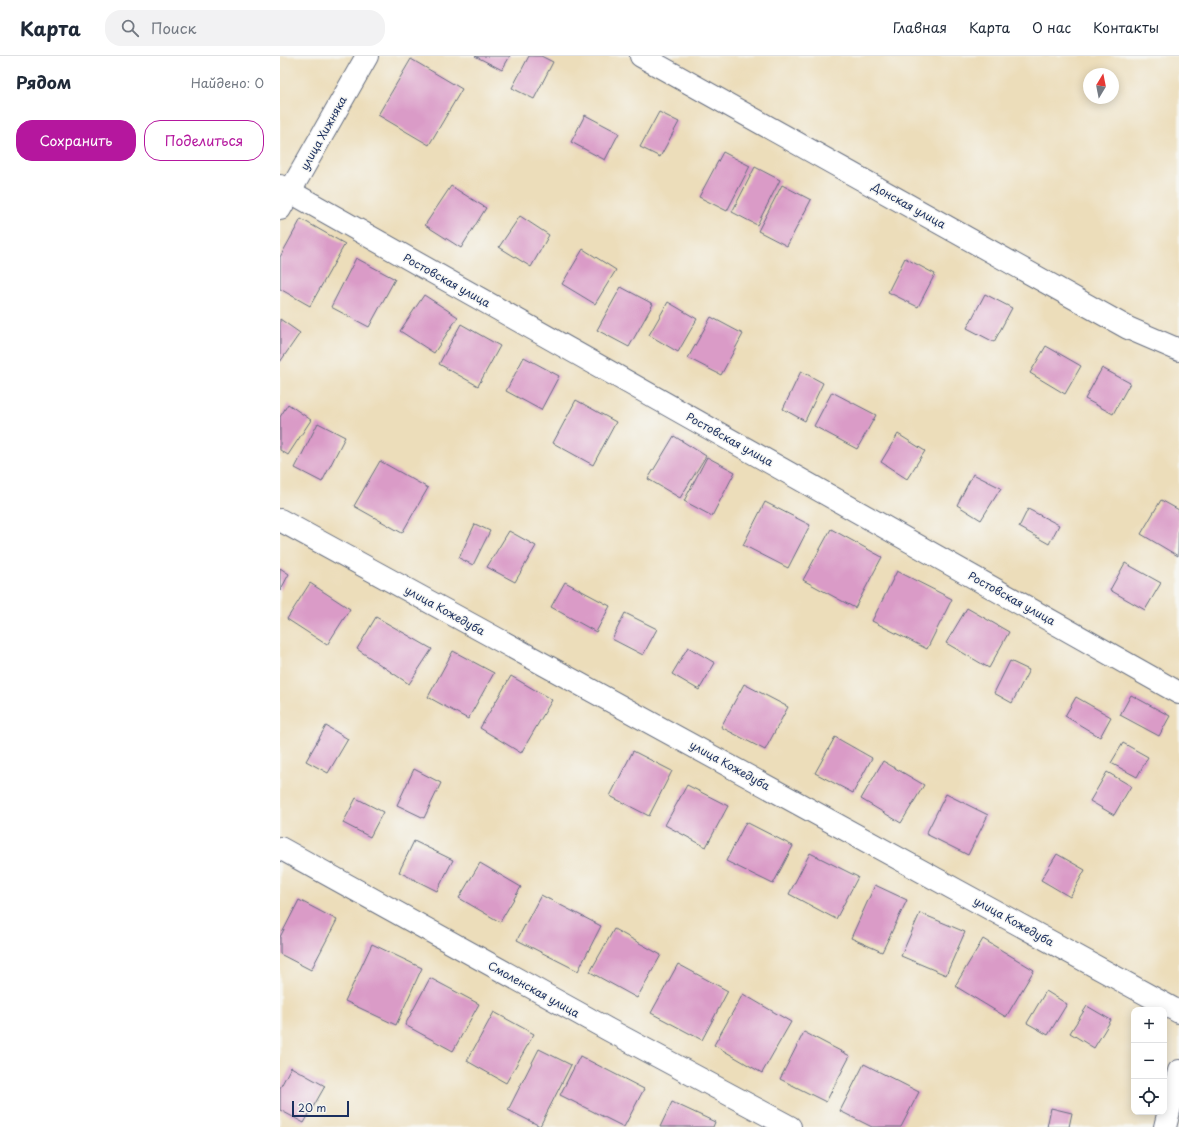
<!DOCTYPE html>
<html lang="ru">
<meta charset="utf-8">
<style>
body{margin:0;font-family:"Playpen Sans",sans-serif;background:#f2f2f3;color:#1f2937}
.controls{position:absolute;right:12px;bottom:12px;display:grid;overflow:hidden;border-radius:8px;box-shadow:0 2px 10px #0003}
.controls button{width:36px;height:36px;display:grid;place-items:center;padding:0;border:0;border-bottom:1px solid #e0e1e3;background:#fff;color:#1f2937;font:20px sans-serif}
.compass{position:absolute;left:803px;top:12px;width:36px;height:36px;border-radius:50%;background:#fff;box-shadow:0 2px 10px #0003;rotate:10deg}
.scale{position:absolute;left:12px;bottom:10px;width:57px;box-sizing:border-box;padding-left:4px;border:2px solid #1b2f5e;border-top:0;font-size:11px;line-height:14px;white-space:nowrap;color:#1b2f5e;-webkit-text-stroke:3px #f6f6f2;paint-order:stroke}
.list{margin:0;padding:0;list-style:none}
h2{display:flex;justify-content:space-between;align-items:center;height:52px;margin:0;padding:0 16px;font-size:17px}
h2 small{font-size:13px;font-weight:400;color:#747a83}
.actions{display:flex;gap:8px;padding:12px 16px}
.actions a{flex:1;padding:9px 0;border:1px solid #b5179e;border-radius:16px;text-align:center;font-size:14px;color:#b5179e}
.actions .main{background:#b5179e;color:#fff}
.icon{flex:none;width:22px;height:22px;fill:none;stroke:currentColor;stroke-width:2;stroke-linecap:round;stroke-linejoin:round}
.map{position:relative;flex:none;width:899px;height:1071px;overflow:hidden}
header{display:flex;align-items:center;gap:24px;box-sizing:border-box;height:56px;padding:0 20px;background:#fff;border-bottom:1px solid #e0e1e3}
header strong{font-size:19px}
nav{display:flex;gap:22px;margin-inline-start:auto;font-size:14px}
.search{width:280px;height:36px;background:#f2f2f3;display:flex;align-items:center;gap:10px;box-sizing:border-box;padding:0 14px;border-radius:16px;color:#747a83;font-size:15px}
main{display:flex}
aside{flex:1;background:#fff}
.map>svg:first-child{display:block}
.building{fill:#da9bc7}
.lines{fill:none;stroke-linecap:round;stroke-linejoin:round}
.minor-casing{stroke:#646c7e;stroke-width:24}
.minor{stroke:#fff;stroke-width:22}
.labels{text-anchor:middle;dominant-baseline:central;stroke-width:3;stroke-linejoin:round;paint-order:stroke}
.street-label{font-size:11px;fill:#1b2f5e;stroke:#f6f6f2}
</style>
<header>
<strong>Карта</strong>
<div class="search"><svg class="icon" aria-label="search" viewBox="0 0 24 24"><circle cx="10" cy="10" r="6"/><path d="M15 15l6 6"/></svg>Поиск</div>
<nav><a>Главная</a><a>Карта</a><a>О нас</a><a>Контакты</a></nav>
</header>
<main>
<aside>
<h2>Рядом<small>Найдено: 0</small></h2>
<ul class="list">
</ul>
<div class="actions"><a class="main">Сохранить</a><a>Поделиться</a></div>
</aside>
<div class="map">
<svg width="899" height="1071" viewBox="0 0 899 1071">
<rect width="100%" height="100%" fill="#f6f6f2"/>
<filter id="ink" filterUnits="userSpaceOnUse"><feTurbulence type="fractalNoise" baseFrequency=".025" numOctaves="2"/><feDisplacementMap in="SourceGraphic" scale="8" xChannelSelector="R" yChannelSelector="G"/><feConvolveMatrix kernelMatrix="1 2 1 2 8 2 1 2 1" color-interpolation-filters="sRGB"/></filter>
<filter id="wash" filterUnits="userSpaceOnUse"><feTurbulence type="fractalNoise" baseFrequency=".012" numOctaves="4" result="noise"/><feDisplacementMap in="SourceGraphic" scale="16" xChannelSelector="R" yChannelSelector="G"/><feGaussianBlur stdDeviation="0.9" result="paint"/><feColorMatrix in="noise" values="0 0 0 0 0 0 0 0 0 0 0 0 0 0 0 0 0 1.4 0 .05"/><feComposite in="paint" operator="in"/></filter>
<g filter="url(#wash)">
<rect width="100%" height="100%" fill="#ecddba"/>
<g id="blocks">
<g class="building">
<polygon points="195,0 230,0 222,14"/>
<polygon points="249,0 261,0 273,6 254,43 232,32"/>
<polygon points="131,3 182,33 149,89 98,59"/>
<polygon points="379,56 399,66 380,101 360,91"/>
<polygon points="305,59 339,77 325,104 291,86"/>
<polygon points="443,96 470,110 447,155 419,141"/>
<polygon points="475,111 500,124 477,169 452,156"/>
<polygon points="502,129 531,144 507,190 478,175"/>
<polygon points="171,130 206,152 181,192 145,169"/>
<polygon points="240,160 269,179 251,211 219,191"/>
<polygon points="21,163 65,188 30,250 0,233 0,201"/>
<polygon points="303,193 336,214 315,248 282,228"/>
<polygon points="76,202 115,223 89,271 51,251"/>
<polygon points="625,202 655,218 638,251 608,236"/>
<polygon points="341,231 373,248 349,291 317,274"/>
<polygon points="705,238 732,252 714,286 687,272"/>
<polygon points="144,239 178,261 154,297 120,275"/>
<polygon points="388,246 417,263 398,296 369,279"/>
<polygon points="431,261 463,278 441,319 408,302"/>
<polygon points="0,263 20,277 0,306"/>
<polygon points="181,268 220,290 198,330 159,308"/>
<polygon points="766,290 801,310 785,338 750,317"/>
<polygon points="244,301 279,320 261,354 226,335"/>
<polygon points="822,312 850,327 833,358 805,343"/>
<polygon points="521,315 543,327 525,365 503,353"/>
<polygon points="552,336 596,359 577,393 534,370"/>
<polygon points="296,344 336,366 313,409 273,387"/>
<polygon points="8,348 31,364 8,399 0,394 0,361"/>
<polygon points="38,367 65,381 42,426 15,412"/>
<polygon points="618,378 645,395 627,423 601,406"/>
<polygon points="394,380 426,400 400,442 368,423"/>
<polygon points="427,401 455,416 432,460 404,445"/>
<polygon points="100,405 148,432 122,477 74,450"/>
<polygon points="693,418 721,432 701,464 677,449"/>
<polygon points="881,444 899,454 898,500 861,478"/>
<polygon points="485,446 530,469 508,512 463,489"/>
<polygon points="748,453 779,469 769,488 739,471"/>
<polygon points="195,468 210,475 193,509 179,502"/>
<polygon points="551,473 602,501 575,552 523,524"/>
<polygon points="229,475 256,490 235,526 207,511"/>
<polygon points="845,507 881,527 865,554 830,534"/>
<polygon points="0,512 9,518 0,535"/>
<polygon points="617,515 672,543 647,593 592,565"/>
<polygon points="285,526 330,550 316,576 271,551"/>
<polygon points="30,527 70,553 47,589 7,563"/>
<polygon points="687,552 729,576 709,612 666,587"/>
<polygon points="345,557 377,573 363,599 332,583"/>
<polygon points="96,561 152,593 129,628 77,593"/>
<polygon points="408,591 435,607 419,634 392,618"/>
<polygon points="173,595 214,617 188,663 148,641"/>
<polygon points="730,605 749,614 732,647 714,637"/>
<polygon points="231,620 272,644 241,697 200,672"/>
<polygon points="464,628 508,651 485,694 441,671"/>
<polygon points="851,639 890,660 879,680 840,659"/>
<polygon points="796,641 831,661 820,681 785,660"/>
<polygon points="46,670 68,683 48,717 26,705"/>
<polygon points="555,681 592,702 573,737 535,717"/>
<polygon points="843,687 868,701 857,721 831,707"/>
<polygon points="353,695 392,715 369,760 330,740"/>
<polygon points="603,705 644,729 621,767 581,743"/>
<polygon points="134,713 161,727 144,762 117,749"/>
<polygon points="827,716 851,730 834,759 810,745"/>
<polygon points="407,729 448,750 426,791 385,769"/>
<polygon points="666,738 708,759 688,799 646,778"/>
<polygon points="76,742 103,756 90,781 63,767"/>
<polygon points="466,766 513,790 493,828 446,805"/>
<polygon points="134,785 173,804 157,835 119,816"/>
<polygon points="530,797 578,821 556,863 509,838"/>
<polygon points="777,798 805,814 790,841 761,824"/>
<polygon points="200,807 241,831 220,866 179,842"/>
<polygon points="595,829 627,844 602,896 571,882"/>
<polygon points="261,839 321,870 298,915 237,884"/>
<polygon points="19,844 57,864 31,914 0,898 0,881"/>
<polygon points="640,857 685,876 666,919 621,900"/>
<polygon points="334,873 381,899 357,942 310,916"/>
<polygon points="703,883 754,914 726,961 675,930"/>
<polygon points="92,888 142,912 116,969 65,945"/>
<polygon points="398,908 448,935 422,984 371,957"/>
<polygon points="150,922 199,948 173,995 125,969"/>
<polygon points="766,935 787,948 768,979 747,967"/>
<polygon points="463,938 511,966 482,1017 434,989"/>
<polygon points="807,950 831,964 814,992 790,977"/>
<polygon points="214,956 254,978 226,1027 187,1005"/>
<polygon points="524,976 570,1000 546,1046 500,1023"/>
<polygon points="259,993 291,1009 260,1070 228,1054"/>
<polygon points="300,1000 364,1033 344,1071 280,1039"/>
<polygon points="584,1008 639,1036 621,1071 592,1071 560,1055"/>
<polygon points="11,1011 45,1030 24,1067 0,1054 0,1032"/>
<polygon points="392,1046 435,1066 433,1071 380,1071"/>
<polygon points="771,1052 792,1057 789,1071 767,1071"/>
</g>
</g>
</g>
<g filter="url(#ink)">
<use href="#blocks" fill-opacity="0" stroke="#646c7e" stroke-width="1"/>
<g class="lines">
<defs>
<g id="minor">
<polyline points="361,0 848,272 899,294"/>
<polyline points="0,130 899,637"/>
<polyline points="0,153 87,0"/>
<polyline points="0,464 899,956"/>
<polyline points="0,792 329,974 510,1071"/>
<polyline points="885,1071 899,1015"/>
</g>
</defs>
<use href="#minor" class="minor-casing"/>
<use href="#minor" class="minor"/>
</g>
</g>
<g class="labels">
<g class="street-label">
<text transform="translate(43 77) rotate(-61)">улица Хижняка</text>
<text transform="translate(629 149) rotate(29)">Донская улица</text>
<text transform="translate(167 224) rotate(29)">Ростовская улица</text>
<text transform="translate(450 383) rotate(29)">Ростовская улица</text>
<text transform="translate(732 542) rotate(29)">Ростовская улица</text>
<text transform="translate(165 554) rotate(29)">улица Кожедуба</text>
<text transform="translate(450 709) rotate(29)">улица Кожедуба</text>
<text transform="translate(734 865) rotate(29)">улица Кожедуба</text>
<text transform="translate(254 933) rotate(29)">Смоленская улица</text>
</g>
</g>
</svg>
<div class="controls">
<button>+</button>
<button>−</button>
<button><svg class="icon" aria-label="locate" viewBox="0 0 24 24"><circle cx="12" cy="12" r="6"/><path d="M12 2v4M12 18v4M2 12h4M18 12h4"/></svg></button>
</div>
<svg class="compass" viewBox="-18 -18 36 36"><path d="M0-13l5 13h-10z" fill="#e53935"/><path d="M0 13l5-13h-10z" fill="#747a83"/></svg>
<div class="scale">20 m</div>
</div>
</main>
